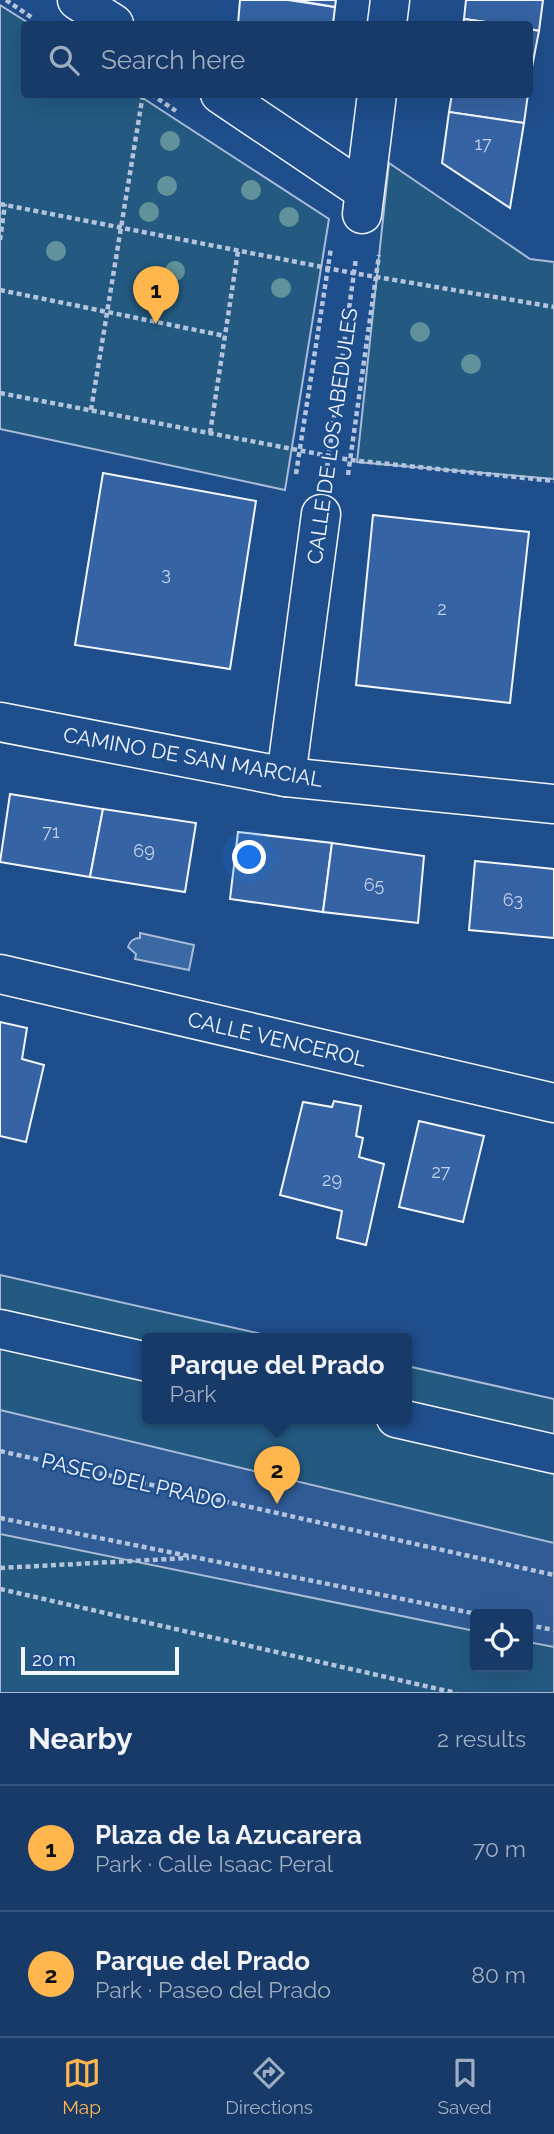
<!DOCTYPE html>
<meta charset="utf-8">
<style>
body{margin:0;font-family:Raleway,sans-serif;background:#20416f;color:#f1f3f6}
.controls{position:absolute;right:21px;bottom:21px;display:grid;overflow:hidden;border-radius:7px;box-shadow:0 7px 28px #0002}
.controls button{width:63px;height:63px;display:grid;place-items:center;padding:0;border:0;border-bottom:2px solid #36547d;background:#173a69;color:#f1f3f6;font:35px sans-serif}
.scale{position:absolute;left:21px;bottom:18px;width:158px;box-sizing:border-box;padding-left:7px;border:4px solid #f2f6ff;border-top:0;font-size:19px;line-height:24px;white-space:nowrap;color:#f2f6ff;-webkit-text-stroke:5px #1f4e8c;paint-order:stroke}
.you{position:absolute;left:250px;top:858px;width:24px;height:24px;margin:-18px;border:5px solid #fff;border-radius:50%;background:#1a73e8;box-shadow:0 0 0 10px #1a73e833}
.badge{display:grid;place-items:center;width:46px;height:46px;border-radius:50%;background:#ffb74d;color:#111;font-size:23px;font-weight:700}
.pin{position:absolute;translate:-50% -58px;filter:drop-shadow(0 2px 4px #0008)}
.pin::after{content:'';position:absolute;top:37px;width:24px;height:21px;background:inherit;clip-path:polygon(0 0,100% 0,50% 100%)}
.popup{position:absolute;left:142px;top:1333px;width:270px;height:91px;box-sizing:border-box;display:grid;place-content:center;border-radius:7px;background:#173a69;filter:drop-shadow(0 2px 5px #0005);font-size:23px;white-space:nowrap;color:#9eadc0}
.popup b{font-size:26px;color:#f1f3f6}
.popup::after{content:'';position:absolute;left:50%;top:100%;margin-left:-14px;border:14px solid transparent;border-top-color:#173a69}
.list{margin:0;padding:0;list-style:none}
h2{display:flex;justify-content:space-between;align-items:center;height:91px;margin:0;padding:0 28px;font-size:30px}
h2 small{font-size:23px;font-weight:400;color:#9eadc0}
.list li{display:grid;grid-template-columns:46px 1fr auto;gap:21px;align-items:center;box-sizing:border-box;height:126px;padding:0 28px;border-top:2px solid #36547d}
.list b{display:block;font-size:26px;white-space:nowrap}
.list p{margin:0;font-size:23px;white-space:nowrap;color:#9eadc0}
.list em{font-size:23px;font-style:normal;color:#9eadc0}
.icon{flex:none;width:38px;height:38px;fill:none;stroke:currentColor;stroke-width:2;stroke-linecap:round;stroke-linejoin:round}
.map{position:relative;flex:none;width:554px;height:1693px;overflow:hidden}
.search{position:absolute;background:#173a69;box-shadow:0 7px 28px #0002;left:21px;right:21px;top:21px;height:77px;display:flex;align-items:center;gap:18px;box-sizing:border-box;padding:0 24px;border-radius:7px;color:#9eadc0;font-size:26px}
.sheet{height:343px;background:#173a69}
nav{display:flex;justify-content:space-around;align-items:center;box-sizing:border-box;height:98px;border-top:2px solid #36547d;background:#173a69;font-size:19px;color:#9eadc0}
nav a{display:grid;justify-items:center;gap:4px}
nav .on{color:#ffb74d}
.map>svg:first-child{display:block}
.green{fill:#245a82;stroke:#a8bbd7;stroke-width:2;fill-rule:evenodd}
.parking{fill:#305b95;stroke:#a8bbd7;stroke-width:2}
.water{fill:#3b69a3;stroke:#a8bbd7;stroke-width:2}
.building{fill:#3563a3;stroke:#f2f6ff;stroke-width:2}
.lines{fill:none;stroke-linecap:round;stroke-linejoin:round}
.street-casing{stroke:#f2f6ff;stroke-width:41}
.path{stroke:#b3c4dc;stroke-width:4.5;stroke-dasharray:5 3.5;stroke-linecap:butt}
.street{stroke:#1f4e8c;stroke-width:38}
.tree{fill:#61919a}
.labels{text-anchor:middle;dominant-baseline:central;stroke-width:5;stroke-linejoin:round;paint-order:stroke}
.number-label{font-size:18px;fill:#c3d1e8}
.street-label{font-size:21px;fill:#f2f6ff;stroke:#1f4e8c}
</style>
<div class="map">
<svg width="554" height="1693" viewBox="0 0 554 1693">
<rect width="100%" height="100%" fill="#1f4e8c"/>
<g class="green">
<polygon points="0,5 30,24 24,24 24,94 138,95 329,219 285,490 0,429"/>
<polygon points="389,163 530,259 554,262 554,479 357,462"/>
<path d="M0,1275L279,1338H148V1418H406L407,1366L554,1399V1693H0ZM475,1614H528V1667H475Z"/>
</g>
<polygon class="parking" points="0,1410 554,1543 554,1647 528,1642 528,1614 475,1614 475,1631 0,1534"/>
<path class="water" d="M140,933L194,945L189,970L135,959L136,954L128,947C130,941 133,938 140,938Z"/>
<g class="building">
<polygon points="240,0 288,0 335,7 333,24 238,24"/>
<polygon points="294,0 336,0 335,7"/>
<polygon points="466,0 543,0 539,31 530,29 530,24 500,24 464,19"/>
<polygon points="464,19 500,24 463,24"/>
<polygon points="530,29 539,31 530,77"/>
<polygon points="452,94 528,94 524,123 449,112"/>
<polygon points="449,112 524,123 510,208 442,163"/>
<polygon points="103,473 256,501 230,669 75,645"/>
<polygon points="373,515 529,532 510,703 356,685"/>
<polygon points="10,794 103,809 90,877 0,862"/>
<polygon points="103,809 196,823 185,892 90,877"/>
<polygon points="238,832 332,843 323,912 230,899"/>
<polygon points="332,843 424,856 418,923 323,912"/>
<polygon points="475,861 554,869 554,938 469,930"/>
<polygon points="0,1022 27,1028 22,1059 44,1065 26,1142 0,1136"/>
<polygon points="334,1101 361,1106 356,1136 363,1138 359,1157 384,1164 366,1245 337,1238 342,1211 280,1195 303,1102 332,1107"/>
<polygon points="419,1121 484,1136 463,1222 399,1207"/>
</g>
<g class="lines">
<defs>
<g id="street">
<polyline points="77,0 114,24"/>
<polyline points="387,24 390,0"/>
<polyline points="220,94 364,191"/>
<polyline points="362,214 377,94"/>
<polyline points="0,722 286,777 554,804"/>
<polyline points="286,777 321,514"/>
<polyline points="0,974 554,1103"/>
<polyline points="0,1329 148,1362"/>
<polyline points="396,1418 554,1454"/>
</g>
</defs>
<use href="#street" class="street-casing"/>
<g class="path">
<polyline points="6,0 34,19"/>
<polyline points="151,94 176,111"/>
<polyline points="0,204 353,273 554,307"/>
<polyline points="0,240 5,204"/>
<polyline points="0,290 225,336"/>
<polyline points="0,393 350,460 554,481"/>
<polyline points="91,410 143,94"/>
<polyline points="210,433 238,251"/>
<polyline points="327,468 356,258"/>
<polyline points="296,474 331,248"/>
<polyline points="348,475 379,255"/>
<polyline points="0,1451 554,1575"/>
<polyline points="0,1518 477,1614"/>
<polyline points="0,1568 189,1558"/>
<polyline points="0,1589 456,1693"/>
<polyline points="528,1625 554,1630"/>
</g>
<use href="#street" class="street"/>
</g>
<g class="tree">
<circle cx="170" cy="141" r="10"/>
<circle cx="167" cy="186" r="10"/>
<circle cx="251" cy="190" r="10"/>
<circle cx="149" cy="212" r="10"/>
<circle cx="289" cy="217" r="10"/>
<circle cx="56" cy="251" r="10"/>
<circle cx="175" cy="271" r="10"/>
<circle cx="281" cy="288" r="10"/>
<circle cx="420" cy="332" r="10"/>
<circle cx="471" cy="364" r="10"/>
</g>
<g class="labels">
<g class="number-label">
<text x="483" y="143">17</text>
<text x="166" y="573">3</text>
<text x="442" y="608">2</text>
<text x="51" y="831">71</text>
<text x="144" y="850">69</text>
<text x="374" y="884">65</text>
<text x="513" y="899">63</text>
<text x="441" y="1171">27</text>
<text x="332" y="1179">29</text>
</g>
<g class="street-label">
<text transform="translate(332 436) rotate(-82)">CALLE DE LOS ABEDULES</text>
<text transform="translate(193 757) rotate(10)">CAMINO DE SAN MARCIAL</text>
<text transform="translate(277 1039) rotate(13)">CALLE VENCEROL</text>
<text transform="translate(134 1481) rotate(13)">PASEO DEL PRADO</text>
</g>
</g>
</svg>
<div class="controls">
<button><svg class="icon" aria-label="locate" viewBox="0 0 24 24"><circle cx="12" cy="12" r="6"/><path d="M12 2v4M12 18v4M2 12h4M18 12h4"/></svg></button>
</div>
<div class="scale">20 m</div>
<div class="you"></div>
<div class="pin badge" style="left:156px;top:324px">1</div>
<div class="pin badge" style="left:277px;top:1504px">2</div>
<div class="popup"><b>Parque del Prado</b>Park</div>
<div class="search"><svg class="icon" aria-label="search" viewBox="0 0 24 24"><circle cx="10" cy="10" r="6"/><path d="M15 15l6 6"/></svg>Search here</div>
</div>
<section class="sheet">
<h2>Nearby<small>2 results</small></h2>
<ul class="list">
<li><span class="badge">1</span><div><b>Plaza de la Azucarera</b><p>Park · Calle Isaac Peral</p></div><em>70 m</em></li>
<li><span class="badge">2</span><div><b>Parque del Prado</b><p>Park · Paseo del Prado</p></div><em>80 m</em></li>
</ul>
</section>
<nav>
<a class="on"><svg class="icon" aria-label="map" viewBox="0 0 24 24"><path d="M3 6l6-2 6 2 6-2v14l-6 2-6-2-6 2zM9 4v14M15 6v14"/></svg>Map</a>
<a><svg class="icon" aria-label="directions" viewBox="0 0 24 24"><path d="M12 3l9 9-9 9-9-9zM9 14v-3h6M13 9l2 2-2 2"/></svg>Directions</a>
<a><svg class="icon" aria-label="saved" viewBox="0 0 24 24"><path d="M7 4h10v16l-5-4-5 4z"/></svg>Saved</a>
</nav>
